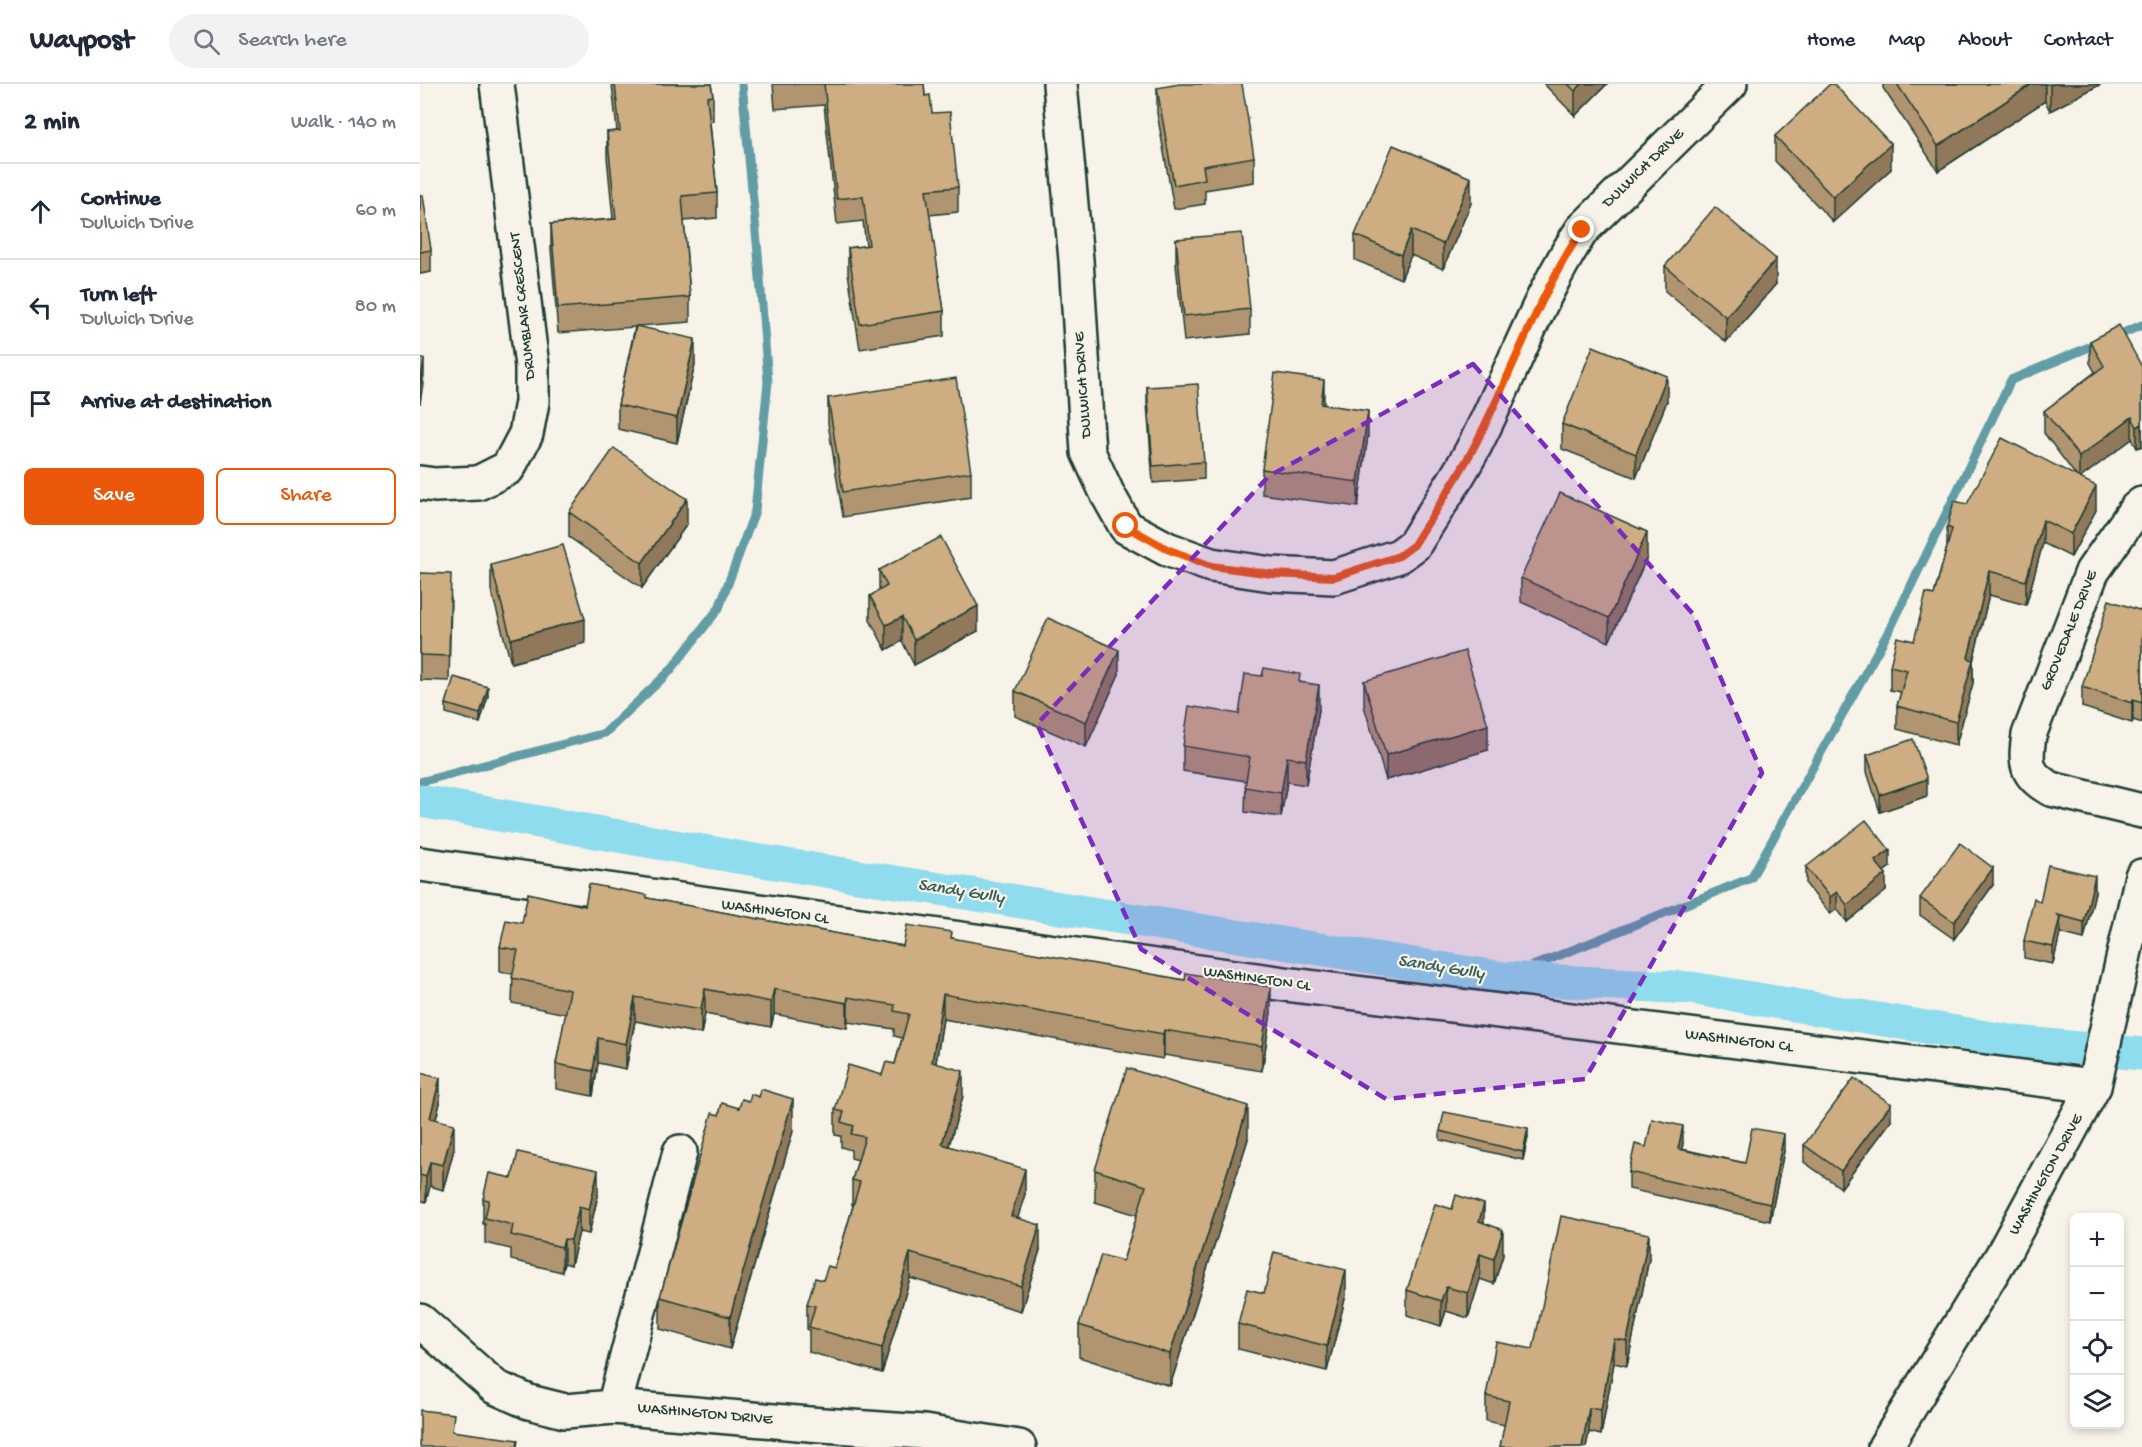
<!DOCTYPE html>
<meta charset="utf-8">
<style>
body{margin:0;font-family:"Gochi Hand",sans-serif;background:#f2f2f3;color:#1f2937}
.controls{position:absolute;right:18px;bottom:18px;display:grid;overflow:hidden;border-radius:9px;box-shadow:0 3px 9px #0003}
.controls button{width:54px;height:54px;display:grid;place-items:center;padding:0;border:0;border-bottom:2px solid #e0e1e3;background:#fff;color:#1f2937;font:30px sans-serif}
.stop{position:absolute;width:18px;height:18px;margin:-14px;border:4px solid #ea580c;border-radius:50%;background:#fff}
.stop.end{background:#ea580c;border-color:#fff;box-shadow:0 2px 6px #0008}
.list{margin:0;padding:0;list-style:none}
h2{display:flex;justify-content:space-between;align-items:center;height:78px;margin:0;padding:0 24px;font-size:26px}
h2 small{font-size:20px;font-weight:400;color:#747a83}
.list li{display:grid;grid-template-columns:39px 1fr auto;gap:18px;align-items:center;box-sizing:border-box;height:96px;padding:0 24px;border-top:2px solid #e0e1e3}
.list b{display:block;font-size:22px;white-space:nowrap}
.list p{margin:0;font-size:20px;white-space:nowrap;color:#747a83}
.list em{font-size:20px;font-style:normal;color:#747a83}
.actions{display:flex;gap:12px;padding:18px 24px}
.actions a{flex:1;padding:14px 0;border:2px solid #ea580c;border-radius:9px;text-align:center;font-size:21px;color:#ea580c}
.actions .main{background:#ea580c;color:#fff}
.icon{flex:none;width:33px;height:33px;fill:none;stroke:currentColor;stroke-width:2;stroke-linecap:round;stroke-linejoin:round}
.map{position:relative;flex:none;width:1722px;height:1363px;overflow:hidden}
header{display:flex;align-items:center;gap:36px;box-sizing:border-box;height:84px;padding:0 30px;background:#fff;border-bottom:2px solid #e0e1e3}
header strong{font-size:28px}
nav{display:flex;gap:33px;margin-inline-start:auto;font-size:21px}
.search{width:420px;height:54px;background:#f2f2f3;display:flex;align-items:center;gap:15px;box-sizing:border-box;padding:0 21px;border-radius:33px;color:#747a83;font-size:22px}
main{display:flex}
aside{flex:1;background:#fff}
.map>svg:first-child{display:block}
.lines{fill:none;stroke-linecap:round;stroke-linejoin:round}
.stream{stroke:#629ca4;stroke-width:9}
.canal{stroke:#8fdcee;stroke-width:33}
.minor-casing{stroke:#1f3d34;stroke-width:38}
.minor{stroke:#f7f3e8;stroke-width:33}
.wall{fill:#b0956f;stroke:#1f3d34;stroke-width:1.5}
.shaded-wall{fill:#90795a;stroke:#1f3d34;stroke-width:1.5}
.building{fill:#cdad81;stroke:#1f3d34;stroke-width:1.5}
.route{stroke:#ea580c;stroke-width:8}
.marked{fill:#7b2cbf;fill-opacity:0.2;stroke:#7b2cbf;stroke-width:4.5;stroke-dasharray:12 8;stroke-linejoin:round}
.labels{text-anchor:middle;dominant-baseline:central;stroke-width:4.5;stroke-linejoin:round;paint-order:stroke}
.street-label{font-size:16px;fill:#1f3d34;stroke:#f7f3e8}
.water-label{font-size:18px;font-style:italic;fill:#355d59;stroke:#f7f3e8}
</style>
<header>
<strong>Waypost</strong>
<div class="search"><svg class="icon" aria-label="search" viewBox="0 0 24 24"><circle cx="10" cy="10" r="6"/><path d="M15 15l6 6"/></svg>Search here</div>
<nav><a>Home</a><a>Map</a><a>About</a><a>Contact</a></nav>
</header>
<main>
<aside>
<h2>2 min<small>Walk · 140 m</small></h2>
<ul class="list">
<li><svg class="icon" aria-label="ahead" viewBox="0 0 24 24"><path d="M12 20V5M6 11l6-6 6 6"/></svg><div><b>Continue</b><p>Dulwich Drive</p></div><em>60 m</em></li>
<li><svg class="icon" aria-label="left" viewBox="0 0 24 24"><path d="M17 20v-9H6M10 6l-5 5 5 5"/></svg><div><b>Turn left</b><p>Dulwich Drive</p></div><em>80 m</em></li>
<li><svg class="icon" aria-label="arrive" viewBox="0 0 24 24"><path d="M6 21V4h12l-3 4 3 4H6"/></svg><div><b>Arrive at destination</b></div></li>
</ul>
<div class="actions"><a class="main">Save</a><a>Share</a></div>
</aside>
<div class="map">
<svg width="1722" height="1363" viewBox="0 0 1722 1363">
<rect width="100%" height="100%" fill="#f7f3e8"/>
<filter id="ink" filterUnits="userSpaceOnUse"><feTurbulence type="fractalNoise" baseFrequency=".0167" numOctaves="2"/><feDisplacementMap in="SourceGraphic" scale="12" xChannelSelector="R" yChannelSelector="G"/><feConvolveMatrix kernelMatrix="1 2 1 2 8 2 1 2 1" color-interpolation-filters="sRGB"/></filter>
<g filter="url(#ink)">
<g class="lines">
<g class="stream">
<polyline points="1694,253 1722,241"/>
<polyline points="0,698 185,649 250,587 299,524 335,427 348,298 338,169 322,0"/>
<polyline points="1083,894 1331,794 1471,543 1591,296 1681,258"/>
</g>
<polyline class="canal" points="0,717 317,773 1083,894 1271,904 1596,958 1722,970"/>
<defs>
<g id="minor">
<path d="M640,0L656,176L668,368L687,409L706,443L747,465L791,481L851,490L914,493L979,472L994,461C1015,426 1040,392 1058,355C1093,286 1119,211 1162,146L1310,0"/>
<polyline points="0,399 15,401 58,399 88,384 106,350 112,318 112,282 77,0"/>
<path d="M1722,420L1716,425L1672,488L1609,651C1605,679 1605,691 1631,705L1722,727"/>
<polyline points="0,780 865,900 1674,1002"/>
<polyline points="0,1237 75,1303 109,1318 145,1327 194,1323 389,1340 504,1348 599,1363"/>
<polyline points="194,1323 260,1068"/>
<polyline points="1465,1363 1582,1172 1674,1002 1722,792"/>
</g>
</defs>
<use href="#minor" class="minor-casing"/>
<use href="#minor" class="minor"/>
</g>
<g class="wall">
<polygon points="192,0 291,0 293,12 293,37 290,38 297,109 297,134 264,137 270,213 270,238 218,242 275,280 257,359 198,345 198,321 215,243 138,249 131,165 131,140 193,135 187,73 187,48 197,47"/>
<polygon points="353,0 504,0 505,12 512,29 538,103 538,128 509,131 524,227 524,252 440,265 428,189 428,164 446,162 443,137 417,140 404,21 355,25"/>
<polygon points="1124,0 1187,0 1155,32"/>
<polygon points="1463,0 1681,0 1630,27 1625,17 1518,87 1463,4"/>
<polygon points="737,4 834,73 834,98 785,106 785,120 754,125 737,29"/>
<polygon points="1355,52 1471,85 1413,138 1355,77"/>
<polygon points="0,111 11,166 11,188 0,190"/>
<polygon points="1051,119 1023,185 991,171 981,195 935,176 935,151"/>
<polygon points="756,155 830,225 830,250 764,257 756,180"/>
<polygon points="1245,182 1356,200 1306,258 1245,207"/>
<polygon points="1670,257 1722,283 1722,362 1717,364 1712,355 1660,394 1676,426 1651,473 1623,459 1606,521 1569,511 1553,577 1553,599 1536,661 1477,645 1477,622 1481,608 1470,606 1470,582 1494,557 1514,511 1527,463 1527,443 1547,420 1657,393 1624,349 1624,327 1675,288 1670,279"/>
<polygon points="727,303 784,378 784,395 733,399 727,320"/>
<polygon points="408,314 551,388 551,413 423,433 408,339"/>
<polygon points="1247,317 1216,394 1142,365 1142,340"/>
<polygon points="904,320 948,351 938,423 842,410 842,385"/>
<polygon points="149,428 267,440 222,504 149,453"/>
<polygon points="1227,473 1189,558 1101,518 1101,494"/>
<polygon points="71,481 165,559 91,579 71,506"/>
<polygon points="459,486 558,547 494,581 482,557 466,566 450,536 450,512 459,507"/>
<polygon points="0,489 31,514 29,597 0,596"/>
<polygon points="1722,527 1722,639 1713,636 1712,639 1662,623 1662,603"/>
<polygon points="699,590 666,663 595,632 595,607"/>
<polygon points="944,597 1068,666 966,696 944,622"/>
<polygon points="880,598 899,626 886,701 867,698 861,733 825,728 826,697 763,687 763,662 819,630"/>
<polygon points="68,612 60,639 26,629 26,620"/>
<polygon points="1447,671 1507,712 1460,728 1447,688"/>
<polygon points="1386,783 1470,783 1464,787 1466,807 1427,838 1417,825 1410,830 1386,800"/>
<polygon points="1573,801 1534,855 1500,831 1500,814"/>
<polygon points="1675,808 1664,855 1640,849 1633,880 1604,874 1604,857 1620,818"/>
<polygon points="227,814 483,862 532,854 851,928 842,987 744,971 743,975 523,935 516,979 543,1012 529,1062 605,1110 597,1134 620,1166 601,1227 490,1194 462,1289 389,1268 389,1246 387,1245 387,1220 403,1196 415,1184 433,1122 432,1121 432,1096 438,1076 431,1074 431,1066 421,1063 421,1052 415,1051 415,1026 475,980 482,954 474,952 474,945 428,938 427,944 354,930 351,943 285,930 281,950 215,937 206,985 178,979 173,1012 136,1005 136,980 146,930 92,919 93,890 80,888 80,863 102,839 165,822"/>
<polygon points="0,989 20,1019 16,1035 34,1065 23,1106 10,1102 6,1118 0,1116"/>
<polygon points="1471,1037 1421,1104 1384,1078 1384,1061"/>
<polygon points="373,1047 310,1265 240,1245 240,1213"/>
<polygon points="1020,1047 1108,1053 1103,1076 1020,1056"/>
<polygon points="828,1055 750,1302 659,1273 659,1241 703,1177 717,1131 675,1118 675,1086"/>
<polygon points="1263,1059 1262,1065 1325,1079 1364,1067 1350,1137 1209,1105 1209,1088 1226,1063"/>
<polygon points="92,1094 178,1111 169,1150 159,1148 151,1181 144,1179 142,1188 91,1176 91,1165 65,1159 65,1140 63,1140 63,1115"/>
<polygon points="1064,1139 1083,1171 1074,1200 1060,1195 1048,1234 1026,1227 1021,1242 987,1231 987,1206"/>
<polygon points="1229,1175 1207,1282 1194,1279 1181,1351 1169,1348 1166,1363 1080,1363 1085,1341 1066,1337 1066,1312 1113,1265"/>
<polygon points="844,1209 926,1211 907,1287 818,1265 818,1240"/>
</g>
<g class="shaded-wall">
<polygon points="1162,0 1187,0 1155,32 1155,7"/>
<polygon points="1612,0 1625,0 1625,17 1518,87 1518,62"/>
<polygon points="1633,0 1681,0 1630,27 1630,2"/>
<polygon points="1471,60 1471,85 1413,138 1413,113"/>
<polygon points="1051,94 1051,119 1023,185 1023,160"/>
<polygon points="991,146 991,171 981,195 981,171"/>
<polygon points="1356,175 1356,200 1306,258 1306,233"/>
<polygon points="275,255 275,280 257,359 257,334"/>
<polygon points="4,275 4,292 0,320 0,303"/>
<polygon points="1247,292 1247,317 1216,394 1216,370"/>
<polygon points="904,296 904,321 901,320"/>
<polygon points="948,327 948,351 938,423 938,398"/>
<polygon points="1712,333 1712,355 1659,395 1659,373"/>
<polygon points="1722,340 1722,362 1717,364 1717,343"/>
<polygon points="1676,402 1676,426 1651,473 1651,450"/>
<polygon points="267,415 267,440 222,504 222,479"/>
<polygon points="1623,436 1623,459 1606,521 1606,497"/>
<polygon points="1227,448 1227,473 1189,558 1189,534"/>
<polygon points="1569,487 1569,511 1553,577 1553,599 1536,661 1536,638 1548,574"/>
<polygon points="558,522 558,547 494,581 494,556"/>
<polygon points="482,533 482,557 466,566 466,541"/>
<polygon points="165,535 165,559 91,579 91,555"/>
<polygon points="699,566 699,590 666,663 666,638"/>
<polygon points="899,601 899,626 886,701 886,676"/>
<polygon points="68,603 68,612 60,639 60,630"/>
<polygon points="1713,616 1713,636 1712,639 1712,619"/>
<polygon points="1068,641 1068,666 966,696 966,671"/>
<polygon points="867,673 867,698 861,733 861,709"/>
<polygon points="1507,695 1507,712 1460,728 1460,711"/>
<polygon points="1470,766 1470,783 1455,794 1455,777"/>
<polygon points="1573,784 1573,801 1534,855 1534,838"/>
<polygon points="1466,790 1466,807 1427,838 1427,821"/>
<polygon points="1675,792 1675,808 1664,855 1664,838"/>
<polygon points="1417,808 1417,825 1410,830 1410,813"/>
<polygon points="1640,833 1640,850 1633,880 1633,863"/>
<polygon points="851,903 851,928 842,987 842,962"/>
<polygon points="285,905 285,930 281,950 281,925"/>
<polygon points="354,905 354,930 351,943 351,918"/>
<polygon points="523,910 523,935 512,1003 512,978"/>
<polygon points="215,913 215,937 206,985 206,960"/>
<polygon points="428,913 428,938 427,944 427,919"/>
<polygon points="744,946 744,971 743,975 743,950"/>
<polygon points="178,954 178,979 173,1012 173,987"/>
<polygon points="543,987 543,1012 522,1085 522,1060"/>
<polygon points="20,994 20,1019 10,1059 10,1034"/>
<polygon points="373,1015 373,1047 310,1265 310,1233"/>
<polygon points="1471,1020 1471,1037 1421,1104 1421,1087"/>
<polygon points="828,1022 828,1055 750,1302 750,1270"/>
<polygon points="34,1040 34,1065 23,1106 23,1081"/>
<polygon points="1263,1042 1263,1059 1258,1081 1258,1065"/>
<polygon points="1108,1044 1108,1053 1103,1076 1103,1068"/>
<polygon points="1364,1050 1364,1067 1350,1137 1350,1120"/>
<polygon points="10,1078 10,1102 6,1118 6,1093"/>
<polygon points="605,1085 605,1110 591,1157 591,1132"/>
<polygon points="178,1086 178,1111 169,1150 169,1126"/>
<polygon points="1064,1120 1064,1145 1059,1137"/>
<polygon points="159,1123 159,1148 151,1181 151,1156"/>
<polygon points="620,1141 620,1166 601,1227 601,1202"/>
<polygon points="1083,1146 1083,1171 1074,1200 1074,1175"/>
<polygon points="1229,1150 1229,1175 1207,1282 1207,1257"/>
<polygon points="144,1155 144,1179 142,1188 142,1163"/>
<polygon points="490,1169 490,1194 462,1289 462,1264"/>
<polygon points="1060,1170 1060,1195 1048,1234 1048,1209"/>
<polygon points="926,1186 926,1211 907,1287 907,1262"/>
<polygon points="1026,1203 1026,1227 1021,1242 1021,1217"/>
<polygon points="1194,1255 1194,1279 1181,1351 1181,1326"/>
<polygon points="1169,1324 1169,1348 1166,1363 1162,1363"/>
</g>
<g class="building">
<polygon points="195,0 291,0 293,12 287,13 297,109 262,112 270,213 138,224 131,140 196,135 187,48 200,47"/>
<polygon points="404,0 504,0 505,12 510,11 512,29 530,28 538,103 506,106 524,227 440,240 428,164 449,161 443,112 417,115"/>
<polygon points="759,0 822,0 834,73 783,82 785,95 754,101 737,4"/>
<polygon points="1148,0 1162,0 1155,7"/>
<polygon points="1410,0 1414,0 1471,60 1413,113 1355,52"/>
<polygon points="1477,0 1612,0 1518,62"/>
<polygon points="973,61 1051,94 1023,160 991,146 981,171 935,151"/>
<polygon points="0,111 3,111 11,166 0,168"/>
<polygon points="1295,123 1356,175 1306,233 1245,182"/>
<polygon points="822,149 830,225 764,232 756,155"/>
<polygon points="1699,241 1722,283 1722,340 1717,343 1712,333 1659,373 1624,327 1684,282 1670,257"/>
<polygon points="216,242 275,255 257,334 198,321"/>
<polygon points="1173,262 1247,292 1216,370 1142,340"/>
<polygon points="0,274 4,275 0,303"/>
<polygon points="855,289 904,296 901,320 948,327 938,398 842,385"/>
<polygon points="536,294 551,388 423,408 408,314"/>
<polygon points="778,300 784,378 733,382 727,303"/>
<polygon points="1582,354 1676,402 1651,450 1623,436 1606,497 1569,487 1548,574 1553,576 1536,638 1477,622 1487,586 1470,582 1477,553 1494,557 1506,509 1514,511 1532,445 1527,443 1534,417 1547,420"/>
<polygon points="194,364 267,415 222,479 149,428"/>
<polygon points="1140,409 1227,448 1189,534 1101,494"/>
<polygon points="521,453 558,522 494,556 482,533 466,541 450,512 467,502 459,486"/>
<polygon points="143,461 165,535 91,555 71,481"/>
<polygon points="0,489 31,490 29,572 0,571"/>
<polygon points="1689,516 1722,527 1722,619 1713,616 1712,619 1662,603"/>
<polygon points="628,534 699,566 666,638 595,607"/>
<polygon points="1045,567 1068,641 966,671 944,597"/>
<polygon points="844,584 880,590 879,598 899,601 886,676 867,673 861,709 825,703 830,673 763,662 769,622 819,630 825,590 842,592"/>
<polygon points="34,593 68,603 60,630 26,620"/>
<polygon points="1493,655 1507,695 1460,711 1447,671"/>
<polygon points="1446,736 1470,766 1455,777 1466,790 1427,821 1417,808 1410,813 1386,783"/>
<polygon points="1540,759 1573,784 1534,838 1500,814"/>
<polygon points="1628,781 1675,792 1664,838 1638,831 1640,833 1633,863 1604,857 1614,814 1620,818"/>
<polygon points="169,800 227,811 227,814 483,862 487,841 532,848 531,854 765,896 766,889 851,903 842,962 744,946 743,950 523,910 512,978 543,987 522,1060 605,1085 591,1132 620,1141 601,1202 490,1169 462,1264 389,1243 395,1222 387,1220 395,1194 403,1196 408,1182 415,1184 440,1098 432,1096 445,1053 431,1050 434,1042 421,1038 424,1028 415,1026 428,981 462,991 466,978 475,980 489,930 474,927 475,921 428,913 427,919 354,905 351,918 285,905 281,925 215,913 206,960 178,954 173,987 136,980 150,906 92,894 98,866 80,863 86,836 102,839 108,809 165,822"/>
<polygon points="707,984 828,1022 750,1270 659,1241 681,1171 703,1177 726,1102 675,1086"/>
<polygon points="0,989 20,994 10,1034 34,1040 23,1081 10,1078 6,1093 0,1091"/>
<polygon points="1434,994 1471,1020 1421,1087 1384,1061"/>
<polygon points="341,1005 373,1015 310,1233 240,1213 292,1029 299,1031 302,1019 319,1024 322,1015 329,1017 331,1010 339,1013"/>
<polygon points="1024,1028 1108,1044 1103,1068 1020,1047"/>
<polygon points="1232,1035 1263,1042 1258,1065 1325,1079 1332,1044 1364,1050 1350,1120 1209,1088 1215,1060 1226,1063"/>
<polygon points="98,1068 178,1086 169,1126 159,1123 151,1156 144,1155 142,1163 91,1151 93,1141 65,1134 69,1116 63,1115 69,1089 92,1094"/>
<polygon points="1036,1111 1064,1120 1059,1137 1083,1146 1074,1175 1060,1170 1048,1209 1026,1203 1021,1217 987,1206 1015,1120 1032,1125"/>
<polygon points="1141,1132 1229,1150 1207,1257 1194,1255 1181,1326 1169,1324 1162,1363 1080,1363 1089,1317 1066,1312 1076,1258 1113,1265"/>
<polygon points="854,1168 926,1186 907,1262 818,1240 827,1205 844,1209"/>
<polygon points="0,1326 34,1330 32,1347 98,1356 97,1363 0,1363"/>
</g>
</g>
<g class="lines" filter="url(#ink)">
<path class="route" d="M706,442L747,465L791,482L852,490L914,493L979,472L994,461C1015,426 1040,392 1058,355C1093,286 1119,211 1162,146"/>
</g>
<path class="marked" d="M1053,280L1273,530L1342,689L1165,995L966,1015L721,865L617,640L849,392Z"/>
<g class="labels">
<g class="street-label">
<text transform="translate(1224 85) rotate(-44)">DULWICH DRIVE</text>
<text transform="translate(104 222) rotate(-96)">DRUMBLAIR CRESCENT</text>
<text transform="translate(664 301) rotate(-94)">DULWICH DRIVE</text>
<text transform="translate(1650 547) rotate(-68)">GROVEDALE DRIVE</text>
<text transform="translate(355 829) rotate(8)">WASHINGTON CL</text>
<text transform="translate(837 896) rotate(8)">WASHINGTON CL</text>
<text transform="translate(1319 958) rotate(7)">WASHINGTON CL</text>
<text transform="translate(1627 1091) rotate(-61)">WASHINGTON DRIVE</text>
<text transform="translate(285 1331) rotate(5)">WASHINGTON DRIVE</text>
</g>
<g class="water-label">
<text transform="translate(541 808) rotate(9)">Sandy Gully</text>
<text transform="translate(1021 884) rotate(9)">Sandy Gully</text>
</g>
</g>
</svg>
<div class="controls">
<button>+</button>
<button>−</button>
<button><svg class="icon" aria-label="locate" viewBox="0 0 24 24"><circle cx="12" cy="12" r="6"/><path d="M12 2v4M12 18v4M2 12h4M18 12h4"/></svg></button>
<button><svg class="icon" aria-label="layers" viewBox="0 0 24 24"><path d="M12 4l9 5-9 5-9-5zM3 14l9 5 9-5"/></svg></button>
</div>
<div class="stop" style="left:706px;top:442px"></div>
<div class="stop end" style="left:1162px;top:146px"></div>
</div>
</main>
